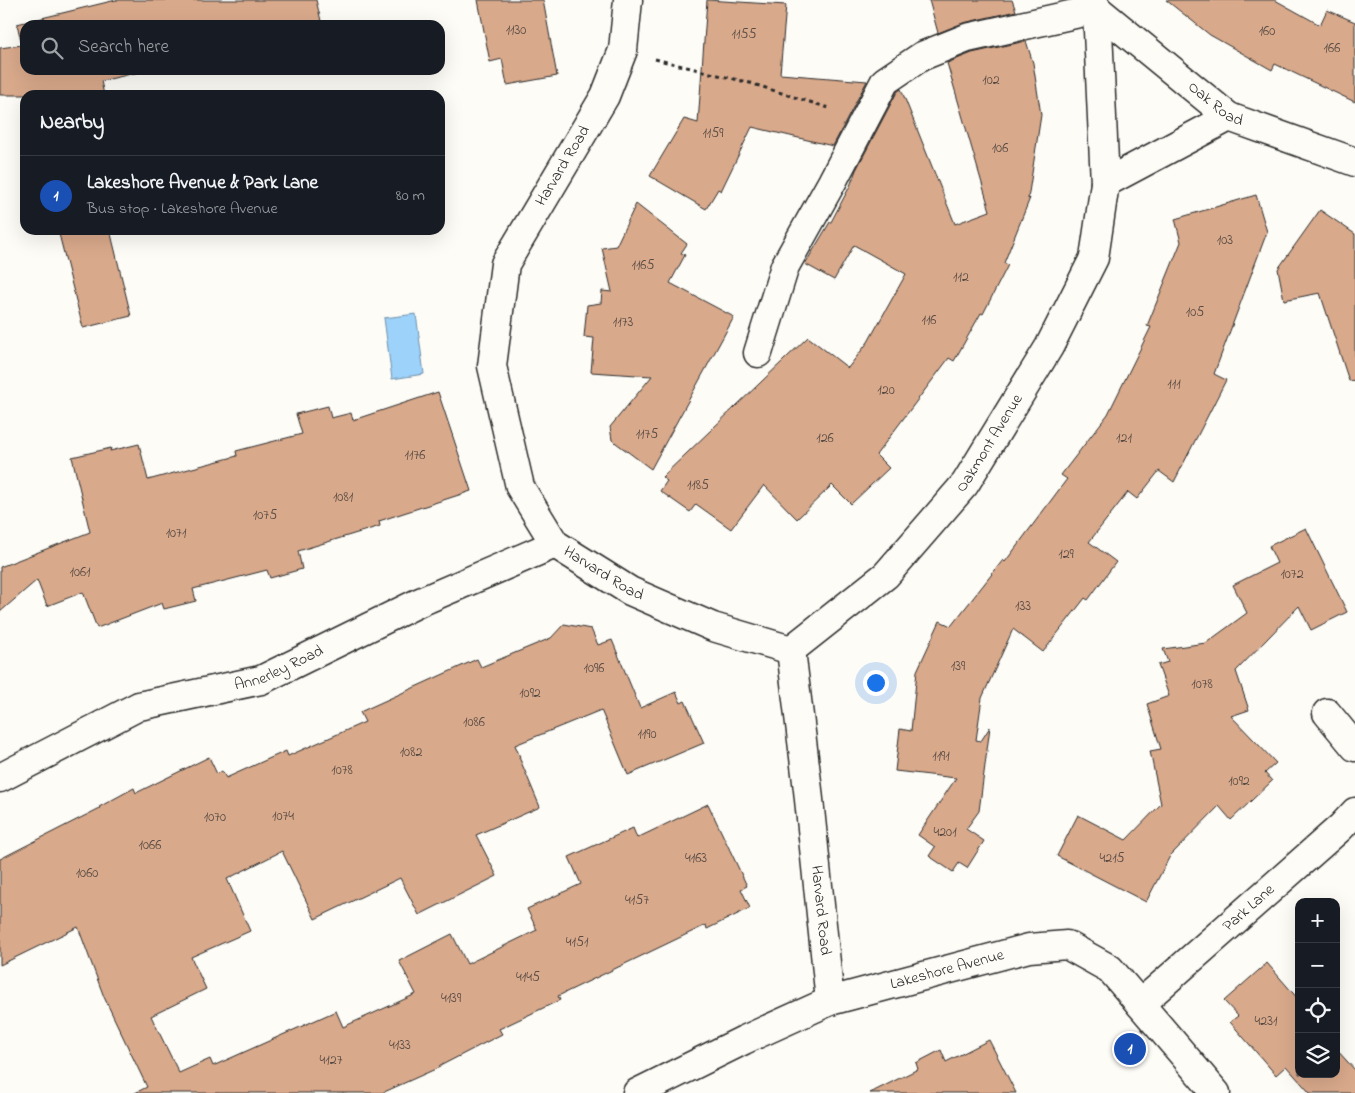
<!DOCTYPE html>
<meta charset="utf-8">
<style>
body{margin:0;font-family:"Indie Flower",sans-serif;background:#20242c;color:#f1f3f6}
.controls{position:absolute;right:15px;bottom:15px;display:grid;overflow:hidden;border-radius:10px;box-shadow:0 5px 20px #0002}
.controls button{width:45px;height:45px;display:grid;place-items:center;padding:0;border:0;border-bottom:1px solid #363941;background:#171b24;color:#f1f3f6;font:25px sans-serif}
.you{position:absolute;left:875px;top:682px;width:18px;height:18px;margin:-12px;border:4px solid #fff;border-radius:50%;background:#1a73e8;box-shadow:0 0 0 8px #1a73e833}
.badge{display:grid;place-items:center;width:32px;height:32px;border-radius:50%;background:#0f766e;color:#fff;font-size:16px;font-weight:700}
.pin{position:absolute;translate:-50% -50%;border:2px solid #fff;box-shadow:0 1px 5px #0006}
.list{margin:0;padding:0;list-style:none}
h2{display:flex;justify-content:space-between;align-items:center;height:65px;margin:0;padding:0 20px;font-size:21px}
h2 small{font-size:16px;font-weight:400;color:#9ea1a6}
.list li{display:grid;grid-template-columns:32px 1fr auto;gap:15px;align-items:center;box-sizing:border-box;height:80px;padding:0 20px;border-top:1px solid #363941}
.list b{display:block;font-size:19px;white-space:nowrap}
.list p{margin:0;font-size:16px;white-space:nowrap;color:#9ea1a6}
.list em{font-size:16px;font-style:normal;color:#9ea1a6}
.icon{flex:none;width:28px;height:28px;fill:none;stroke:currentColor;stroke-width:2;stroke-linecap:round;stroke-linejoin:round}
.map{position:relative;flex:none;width:1355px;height:1093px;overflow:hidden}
.search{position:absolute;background:#171b24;box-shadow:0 5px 20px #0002;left:20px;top:20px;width:425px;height:55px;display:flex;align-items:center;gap:12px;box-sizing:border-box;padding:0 18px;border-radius:15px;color:#9ea1a6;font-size:19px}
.panel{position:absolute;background:#171b24;box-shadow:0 5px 20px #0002;left:20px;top:90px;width:425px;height:145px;border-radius:15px}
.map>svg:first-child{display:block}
.water{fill:#9dd2fb;stroke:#6f8fa8}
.building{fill:#d9a98b;stroke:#2b2b2b}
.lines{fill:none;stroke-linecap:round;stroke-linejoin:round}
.street-casing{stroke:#2b2b2b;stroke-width:31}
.path{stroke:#2b2b2b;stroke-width:3;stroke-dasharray:4 4;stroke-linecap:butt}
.street{stroke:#fdfcf7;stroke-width:28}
.labels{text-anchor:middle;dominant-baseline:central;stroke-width:5;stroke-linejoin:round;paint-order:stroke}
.number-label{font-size:14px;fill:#564a43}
.street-label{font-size:16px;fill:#2b2b2b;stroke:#fdfcf7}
</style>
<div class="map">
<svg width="1355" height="1093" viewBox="0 0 1355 1093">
<rect width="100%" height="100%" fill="#fdfcf7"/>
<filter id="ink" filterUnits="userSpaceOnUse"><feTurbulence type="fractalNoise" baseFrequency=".02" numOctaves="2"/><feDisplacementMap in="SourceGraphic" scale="10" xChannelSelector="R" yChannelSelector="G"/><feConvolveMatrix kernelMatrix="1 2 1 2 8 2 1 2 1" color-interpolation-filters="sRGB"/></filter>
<g filter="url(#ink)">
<polygon class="water" points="416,314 424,374 392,379 384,318"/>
<g class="building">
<polygon points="116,0 316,0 322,25 25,25 25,70 149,70 101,81 104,95 0,95 0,48 22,45 17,24"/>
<polygon points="478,0 543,0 557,76 507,85 502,59 490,62"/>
<polygon points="707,0 786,5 780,74 867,81 833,146 752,127 721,191 718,189 706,209 650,176 684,119 698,123"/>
<polygon points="929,0 1012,0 1016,11 963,23 938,33"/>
<polygon points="1166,0 1275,0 1320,25 1327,10 1355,22 1355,102 1275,64 1272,70 1210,35"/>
<polygon points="1026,41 1033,63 1041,115 1028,199 1030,198 1004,263 1008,265 983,314 981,313 954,361 949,358 876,455 889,468 851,504 832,485 797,519 764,485 731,529 696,504 690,512 660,491 667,481 662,477 808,337 848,368 868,342 906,274 854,245 834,280 805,264 830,222 831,222 850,186 856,170 897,92 901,89 955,224 990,211 947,63 972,53"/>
<polygon points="1256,195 1267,232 1214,374 1226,380 1174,482 1159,471 1137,499 1128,492 1089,542 1116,562 1088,600 1085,598 1043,652 1013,629 982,698 976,740 981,741 990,727 979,811 966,829 984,841 967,868 959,863 953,872 929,856 935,847 918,835 956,778 895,771 900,729 911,731 917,671 940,621 951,626 1003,560 1005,562 1067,479 1061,475 1108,414 1151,327 1147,326 1181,242 1175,219"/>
<polygon points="636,204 687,244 681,253 685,255 670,283 734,317 651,469 612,440 610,427 652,376 591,372 594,338 584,337 587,305 601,303 602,291 612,292 602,248 616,246"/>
<polygon points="1320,210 1355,234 1355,380 1349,381 1320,293 1284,300 1278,269"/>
<polygon points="58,230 110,230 131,316 83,328"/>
<polygon points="438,392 471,491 379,521 380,526 298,551 302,569 270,578 267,570 193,589 196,601 164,609 162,603 97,628 83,592 47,606 37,580 0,612 0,567 90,532 72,457 111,448 110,451 139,444 148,480 237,456 236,451 302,434 296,414 328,406 331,418 351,413 353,420"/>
<polygon points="1306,528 1347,612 1311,630 1299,606 1236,671 1249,710 1231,716 1276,763 1265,773 1272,781 1231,820 1219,806 1170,856 1146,902 1057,856 1078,815 1126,840 1161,804 1150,751 1161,749 1147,704 1169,696 1158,665 1168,662 1163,649 1206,643 1247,613 1233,585 1277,563 1269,546"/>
<polygon points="564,624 591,629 598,645 612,640 640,708 676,692 681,703 685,701 704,743 628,775 601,710 515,745 520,757 519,757 540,807 476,835 497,876 419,915 400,878 315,919 282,851 227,879 250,931 191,957 206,989 151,1016 179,1073 210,1059 213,1066 336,1011 343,1027 416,994 399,961 452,934 467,964 537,930 527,909 581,884 569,857 633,828 637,838 708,804 747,886 741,889 750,908 707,929 706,925 558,996 560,1000 499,1029 502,1034 440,1066 440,1067 382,1093 135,1093 147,1087 104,997 78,927 0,965 0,859 100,808 99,807 134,788 136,793 209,757 217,774 222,771 226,778 286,751 288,756 365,722 360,712 477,659 481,667 551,638"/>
<polygon points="1267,963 1299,1000 1299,1074 1336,1074 1336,1049 1355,1070 1355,1093 1310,1093 1286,1066 1276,1075 1230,1022 1238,1016 1224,1001"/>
<polygon points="989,1040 1016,1093 870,1093 918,1069 916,1063 941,1050 946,1062"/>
</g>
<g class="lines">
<defs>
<g id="street">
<path id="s1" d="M628,0L623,50L605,96L505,264L492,366L520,487L555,544L630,591L713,627L791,650"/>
<polyline points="1105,183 1229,117"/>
<path id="s2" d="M758,353L785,266L832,182L885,81L922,56L967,38L1097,9L1229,117L1355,162"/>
<path id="s3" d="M791,650L886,575L965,484L1049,347L1094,258L1105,183L1097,9L1093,0"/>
<path id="s4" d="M791,650L808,790L830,1001"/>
<polyline points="1327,713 1355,747"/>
<path id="s5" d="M0,778L139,706L261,680L420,602L555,544"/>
<path id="s6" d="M1140,1004L1341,827L1355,812"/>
<path id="s7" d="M637,1093L744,1040L830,1001L1029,948L1067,945L1110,969L1216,1093"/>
</g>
</defs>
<use href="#street" class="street-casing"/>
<polyline class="path" points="655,59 750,83 832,109"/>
<use href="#street" class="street"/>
</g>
</g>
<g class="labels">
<g class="number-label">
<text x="516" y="30">1130</text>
<text x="1267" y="31">160</text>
<text x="744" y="34">1155</text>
<text x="1332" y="48">166</text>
<text x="991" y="80">102</text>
<text x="713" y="133">1159</text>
<text x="1000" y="148">106</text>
<text x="1225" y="240">103</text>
<text x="643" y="265">1165</text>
<text x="961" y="277">112</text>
<text x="1195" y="312">105</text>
<text x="929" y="320">116</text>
<text x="623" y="322">1173</text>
<text x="1174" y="384">111</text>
<text x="886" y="390">120</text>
<text x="647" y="434">1175</text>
<text x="825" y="438">126</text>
<text x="1124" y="438">121</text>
<text x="415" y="455">1176</text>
<text x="698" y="485">1185</text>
<text x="343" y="497">1081</text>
<text x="265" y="515">1075</text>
<text x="176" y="533">1071</text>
<text x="1066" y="554">129</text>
<text x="80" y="572">1061</text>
<text x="1292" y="574">1072</text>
<text x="1023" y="606">133</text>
<text x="958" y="666">139</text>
<text x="594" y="668">1096</text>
<text x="1202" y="684">1078</text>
<text x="530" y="693">1092</text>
<text x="474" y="722">1086</text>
<text x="647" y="734">1190</text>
<text x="411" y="752">1082</text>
<text x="941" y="756">1191</text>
<text x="342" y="770">1078</text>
<text x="1239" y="781">1092</text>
<text x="283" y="816">1074</text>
<text x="215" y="817">1070</text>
<text x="945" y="832">4201</text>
<text x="150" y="845">1066</text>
<text x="696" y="858">4163</text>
<text x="1112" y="858">4215</text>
<text x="87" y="873">1060</text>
<text x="637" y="900">4157</text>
<text x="577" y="942">4151</text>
<text x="528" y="977">4145</text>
<text x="451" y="998">4139</text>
<text x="1266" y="1021">4231</text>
<text x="400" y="1045">4133</text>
<text x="331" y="1060">4127</text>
</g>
<g class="street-label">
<text stroke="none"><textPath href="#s2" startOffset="680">Oak Road</textPath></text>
<text transform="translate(563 166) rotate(-59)">Harvard Road</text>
<text stroke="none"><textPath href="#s3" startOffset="289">Oakmont Avenue</textPath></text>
<text stroke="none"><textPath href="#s1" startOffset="646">Harvard Road</textPath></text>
<text stroke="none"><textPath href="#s5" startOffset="302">Annerley Road</textPath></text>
<text stroke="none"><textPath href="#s6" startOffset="145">Park Lane</textPath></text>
<text stroke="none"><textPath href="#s4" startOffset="262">Harvard Road</textPath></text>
<text stroke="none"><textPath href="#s7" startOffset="335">Lakeshore Avenue</textPath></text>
</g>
</g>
</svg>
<div class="controls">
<button>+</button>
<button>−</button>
<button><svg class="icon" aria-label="locate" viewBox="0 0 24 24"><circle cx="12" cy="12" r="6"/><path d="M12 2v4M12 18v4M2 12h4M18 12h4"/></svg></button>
<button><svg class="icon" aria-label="layers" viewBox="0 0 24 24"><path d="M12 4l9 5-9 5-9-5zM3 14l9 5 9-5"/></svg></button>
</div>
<div class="you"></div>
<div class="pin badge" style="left:1130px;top:1049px;background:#1a4fb4">1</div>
<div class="search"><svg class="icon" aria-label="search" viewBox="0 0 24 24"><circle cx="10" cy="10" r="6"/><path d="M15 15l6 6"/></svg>Search here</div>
<section class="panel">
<h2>Nearby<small></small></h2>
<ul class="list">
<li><span class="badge" style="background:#1a4fb4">1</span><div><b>Lakeshore Avenue &amp; Park Lane</b><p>Bus stop · Lakeshore Avenue</p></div><em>80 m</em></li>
</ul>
</section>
</div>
